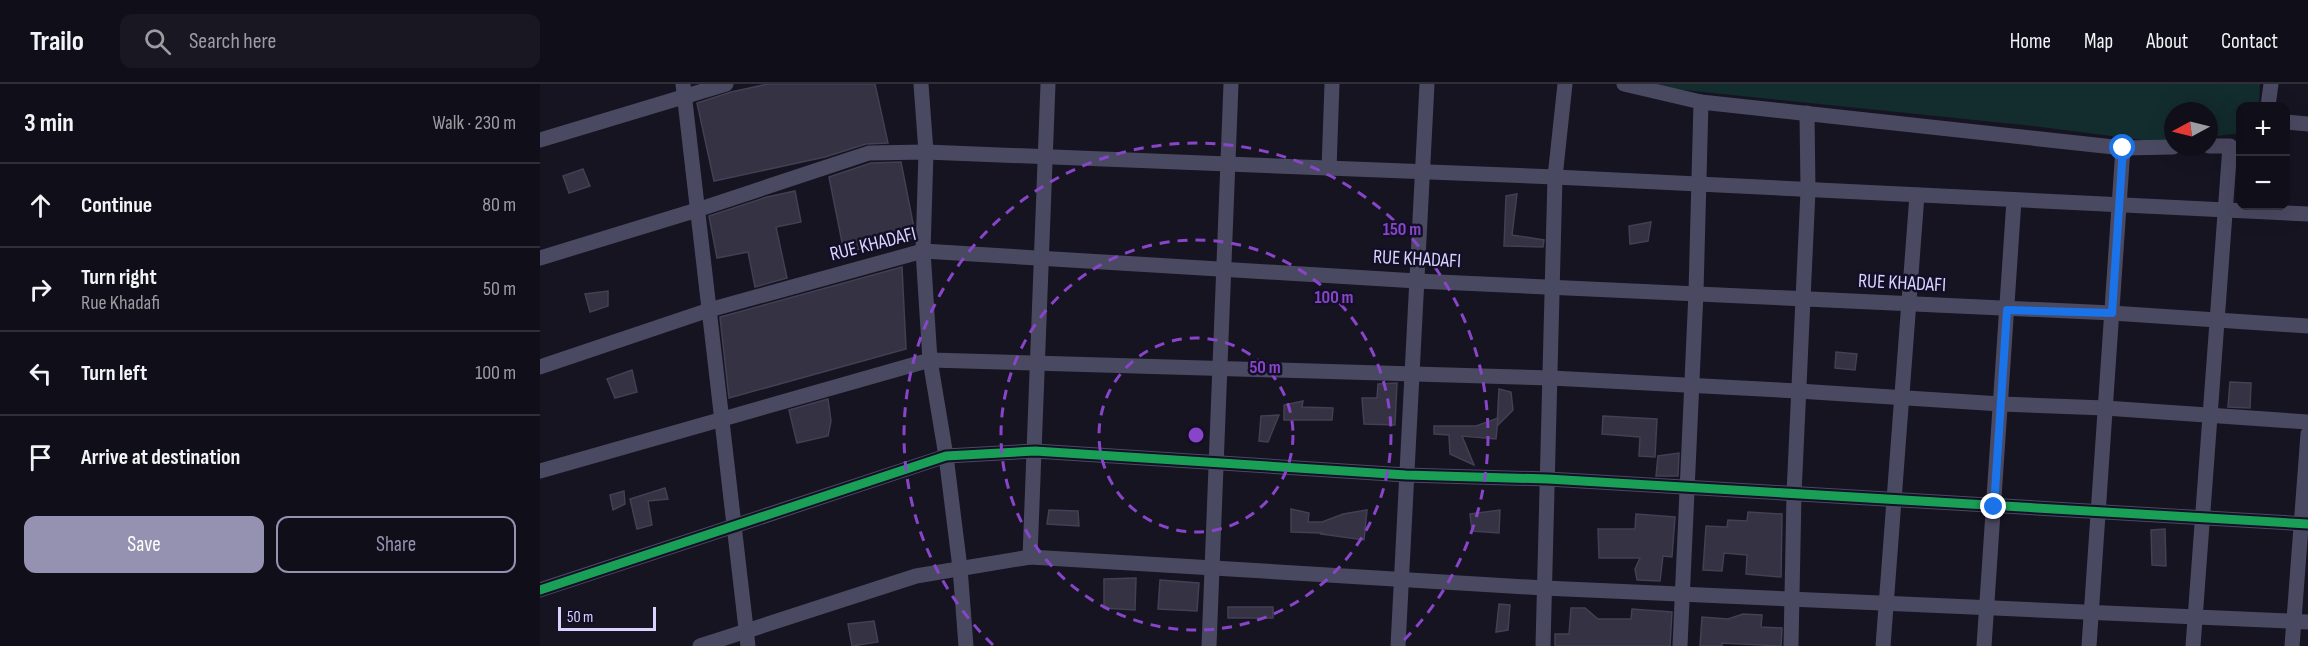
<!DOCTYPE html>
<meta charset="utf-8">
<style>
body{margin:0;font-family:"Sofia Sans Condensed",sans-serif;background:#191822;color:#f1f3f6}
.controls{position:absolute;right:18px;top:18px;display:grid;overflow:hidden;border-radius:12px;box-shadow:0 6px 24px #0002}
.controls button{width:54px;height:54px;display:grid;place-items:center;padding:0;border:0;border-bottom:2px solid #302f38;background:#100f19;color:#f1f3f6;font:30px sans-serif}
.compass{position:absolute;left:1624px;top:18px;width:54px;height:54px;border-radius:50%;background:#100f19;box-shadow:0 6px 24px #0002;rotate:263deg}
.scale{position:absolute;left:18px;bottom:15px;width:98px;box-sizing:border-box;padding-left:6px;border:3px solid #d9d4ff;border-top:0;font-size:16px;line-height:21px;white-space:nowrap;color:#d9d4ff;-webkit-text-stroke:4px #130f26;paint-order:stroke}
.stop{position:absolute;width:18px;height:18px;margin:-14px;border:4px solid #1a73e8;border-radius:50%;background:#fff}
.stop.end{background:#1a73e8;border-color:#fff;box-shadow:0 2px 6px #0008}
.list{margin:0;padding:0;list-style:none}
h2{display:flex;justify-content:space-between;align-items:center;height:78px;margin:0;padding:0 24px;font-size:26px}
h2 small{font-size:20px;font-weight:400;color:#9c9ca2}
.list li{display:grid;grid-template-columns:39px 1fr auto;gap:18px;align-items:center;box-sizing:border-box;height:84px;padding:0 24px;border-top:2px solid #302f38}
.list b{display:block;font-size:22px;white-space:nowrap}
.list p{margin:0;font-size:20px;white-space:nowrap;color:#9c9ca2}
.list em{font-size:20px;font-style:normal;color:#9c9ca2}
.actions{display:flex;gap:12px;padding:18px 24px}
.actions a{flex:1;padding:14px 0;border:2px solid #9591b1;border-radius:12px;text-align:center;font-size:21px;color:#9591b1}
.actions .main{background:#9591b1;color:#fff}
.icon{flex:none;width:33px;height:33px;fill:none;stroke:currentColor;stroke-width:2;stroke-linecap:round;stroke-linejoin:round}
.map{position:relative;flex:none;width:1768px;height:562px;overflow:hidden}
header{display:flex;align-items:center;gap:36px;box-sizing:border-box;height:84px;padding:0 30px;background:#100f19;border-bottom:2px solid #302f38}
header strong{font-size:28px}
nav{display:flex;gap:33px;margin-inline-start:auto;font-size:21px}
.search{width:420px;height:54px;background:#191822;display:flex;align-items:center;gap:15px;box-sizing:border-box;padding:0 21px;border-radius:12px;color:#9c9ca2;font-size:22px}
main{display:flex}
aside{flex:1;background:#100f19}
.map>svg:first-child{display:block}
.green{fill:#132c2d}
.building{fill:#343243;stroke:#433f54;stroke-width:1.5}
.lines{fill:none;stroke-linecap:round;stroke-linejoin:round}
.street{stroke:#4a4962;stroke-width:15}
.cycleway-casing{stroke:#130f26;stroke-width:13}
.cycleway{stroke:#1a9f57;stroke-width:9}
.route{stroke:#1a73e8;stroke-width:8}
.ring{fill:none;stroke:#8945c9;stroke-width:3;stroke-dasharray:10 8}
.labels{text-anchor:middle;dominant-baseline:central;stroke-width:5;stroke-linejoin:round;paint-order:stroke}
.street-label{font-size:20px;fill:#d9d4ff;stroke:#130f26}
.centre{fill:#8945c9;stroke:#130f26;stroke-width:3}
.ring-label{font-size:18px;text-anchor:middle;font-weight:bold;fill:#8945c9;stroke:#130f26;stroke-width:5;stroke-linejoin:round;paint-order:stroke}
</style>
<header>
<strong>Trailo</strong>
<div class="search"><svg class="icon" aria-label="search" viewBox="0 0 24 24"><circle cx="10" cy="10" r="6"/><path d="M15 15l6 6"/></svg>Search here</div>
<nav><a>Home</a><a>Map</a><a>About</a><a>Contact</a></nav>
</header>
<main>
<aside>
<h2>3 min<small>Walk · 230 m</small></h2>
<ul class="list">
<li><svg class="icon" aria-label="ahead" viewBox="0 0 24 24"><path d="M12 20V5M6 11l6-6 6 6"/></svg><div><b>Continue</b></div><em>80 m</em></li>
<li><svg class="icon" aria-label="right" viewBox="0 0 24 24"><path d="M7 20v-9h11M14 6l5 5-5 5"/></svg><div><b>Turn right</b><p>Rue Khadafi</p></div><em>50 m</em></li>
<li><svg class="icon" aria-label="left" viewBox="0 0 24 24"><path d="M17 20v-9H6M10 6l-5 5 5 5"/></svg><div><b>Turn left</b></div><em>100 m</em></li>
<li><svg class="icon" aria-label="arrive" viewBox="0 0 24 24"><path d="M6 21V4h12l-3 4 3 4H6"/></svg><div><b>Arrive at destination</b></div></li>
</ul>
<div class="actions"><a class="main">Save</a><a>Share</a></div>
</aside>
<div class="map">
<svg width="1768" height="562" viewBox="0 0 1768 562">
<rect width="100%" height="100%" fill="#161421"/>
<polygon class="green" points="1103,0 1720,0 1719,22 1700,22 1700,49 1669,53 1669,27 1633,27 1633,57 1618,58 1493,42 1115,3"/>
<g class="building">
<polygon points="228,0 335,0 348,59 326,60 285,73 174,97 157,19 191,8"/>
<polygon points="361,78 374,144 374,154 304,168 289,93 331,79"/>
<polygon points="43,85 50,102 29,109 23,92"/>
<polygon points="255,107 261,138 236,143 247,194 215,203 208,168 177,174 169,132 227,113"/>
<polygon points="977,110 972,151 1004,156 1003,163 964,162 966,112"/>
<polygon points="1111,138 1108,157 1090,160 1089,142"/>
<polygon points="362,183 366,265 189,314 180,233"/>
<polygon points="68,207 68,222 50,228 45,210"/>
<polygon points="1296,268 1317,270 1315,286 1295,284"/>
<polygon points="92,286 97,308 75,314 67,295"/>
<polygon points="1690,298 1711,299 1710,324 1688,323"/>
<polygon points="857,299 855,341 824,340 822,314 837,314 838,300"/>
<polygon points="959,305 971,308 973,326 957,342"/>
<polygon points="288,315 291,337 288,352 257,359 249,326"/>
<polygon points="763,317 762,323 793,324 792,336 744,336 744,321"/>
<polygon points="739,331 728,358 719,357 721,332"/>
<polygon points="1063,332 1117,335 1115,373 1099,372 1100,353 1062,350"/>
<polygon points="958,334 956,355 922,352 934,381 910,370 909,351 894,350 894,342 936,342"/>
<polygon points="1139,369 1138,392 1116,392 1118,372"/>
<polygon points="125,404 128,415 108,417 112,441 97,445 90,415"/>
<polygon points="84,407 85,420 73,426 70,411"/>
<polygon points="751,425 769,429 768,438 782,438 803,430 827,426 824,456 781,450 782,449 751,448"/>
<polygon points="509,426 538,427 539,442 507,440"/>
<polygon points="960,426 959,449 932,447 930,430"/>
<polygon points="1208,428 1242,430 1241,493 1206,490 1207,471 1184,469 1182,487 1163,486 1166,442 1187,443 1188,436 1207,437"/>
<polygon points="1096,430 1135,433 1132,473 1123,472 1120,497 1097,496 1095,485 1100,474 1059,474 1058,445 1095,445"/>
<polygon points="1625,445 1626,482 1612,481 1611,446"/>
<polygon points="596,494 595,526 564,524 564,495"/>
<polygon points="620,496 659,499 657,527 618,525"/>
<polygon points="959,520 970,521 968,546 956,548"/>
<rect x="688" y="523" width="45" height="11"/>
<polygon points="1031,524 1045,524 1058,535 1091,535 1092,525 1132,528 1130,562 1015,562 1015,550 1029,550"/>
<polygon points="1203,530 1222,531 1221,543 1242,544 1241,562 1182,559 1182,562 1160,562 1162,533 1188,535"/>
<polygon points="334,537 338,558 312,562 308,540"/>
</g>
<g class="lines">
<g class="street">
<polyline points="143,0 208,562"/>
<polyline points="381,0 386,68 383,167 390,276 406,372 420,484 426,562"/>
<polyline points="1084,0 1161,18 1583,64 1633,63"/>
<polyline points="1728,22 1731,0"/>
<polyline points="1746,38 1768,40"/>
<polyline points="0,56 186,0"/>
<polyline points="789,85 792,0"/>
<polyline points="0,174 157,126 329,69 386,68 1015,93 1768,130"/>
<polyline points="0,283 169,226 383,167 877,197 1572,229 1768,242"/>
<polyline points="0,387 390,276 1011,294 1258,307 1461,320 1565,324 1768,338"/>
<polyline points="490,473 508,0"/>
<polyline points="0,506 406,372 495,367 866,391 1008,395 1768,440"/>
<polyline points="160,562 376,492 490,473 1004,504 1768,538"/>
<polyline points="669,562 691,0"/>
<polyline points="858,562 887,0"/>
<polyline points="1003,562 1015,93 1025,0"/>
<polyline points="1140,562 1156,208 1161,18"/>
<polyline points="1251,562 1254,410 1268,107 1267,29"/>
<polyline points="1343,562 1377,111"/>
<polyline points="1444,562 1474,116"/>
<polyline points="1549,562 1583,64"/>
<polyline points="1653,562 1690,62 1669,62"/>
<polyline points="1752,562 1768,350"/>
</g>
<defs>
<polyline id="cycleway" points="0,506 406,372 495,367 866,391 1008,395 1768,440"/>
</defs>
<use href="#cycleway" class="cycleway-casing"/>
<use href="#cycleway" class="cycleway"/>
</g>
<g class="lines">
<polyline class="route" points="1454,423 1467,226 1572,229 1583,64"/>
</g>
<g class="ring">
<circle cx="656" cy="351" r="97"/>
<circle cx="656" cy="351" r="195"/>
<path d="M453 561A292 292 0 1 1 859 561"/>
</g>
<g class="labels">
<g class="street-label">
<text transform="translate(333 160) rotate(-14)">RUE KHADAFI</text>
<text transform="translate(877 175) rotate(3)">RUE KHADAFI</text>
<text transform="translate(1362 199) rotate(3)">RUE KHADAFI</text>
</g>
</g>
<circle cx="656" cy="351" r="9" class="centre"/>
<g class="ring-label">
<text x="862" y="151">150 m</text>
<text x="794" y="219">100 m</text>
<text x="725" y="289">50 m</text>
</g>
</svg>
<div class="controls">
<button>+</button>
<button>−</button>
</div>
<svg class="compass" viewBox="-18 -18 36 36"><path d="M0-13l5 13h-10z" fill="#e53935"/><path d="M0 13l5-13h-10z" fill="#9c9ca2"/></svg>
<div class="scale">50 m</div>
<div class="stop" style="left:1583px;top:64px"></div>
<div class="stop end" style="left:1454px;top:423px"></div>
</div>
</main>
